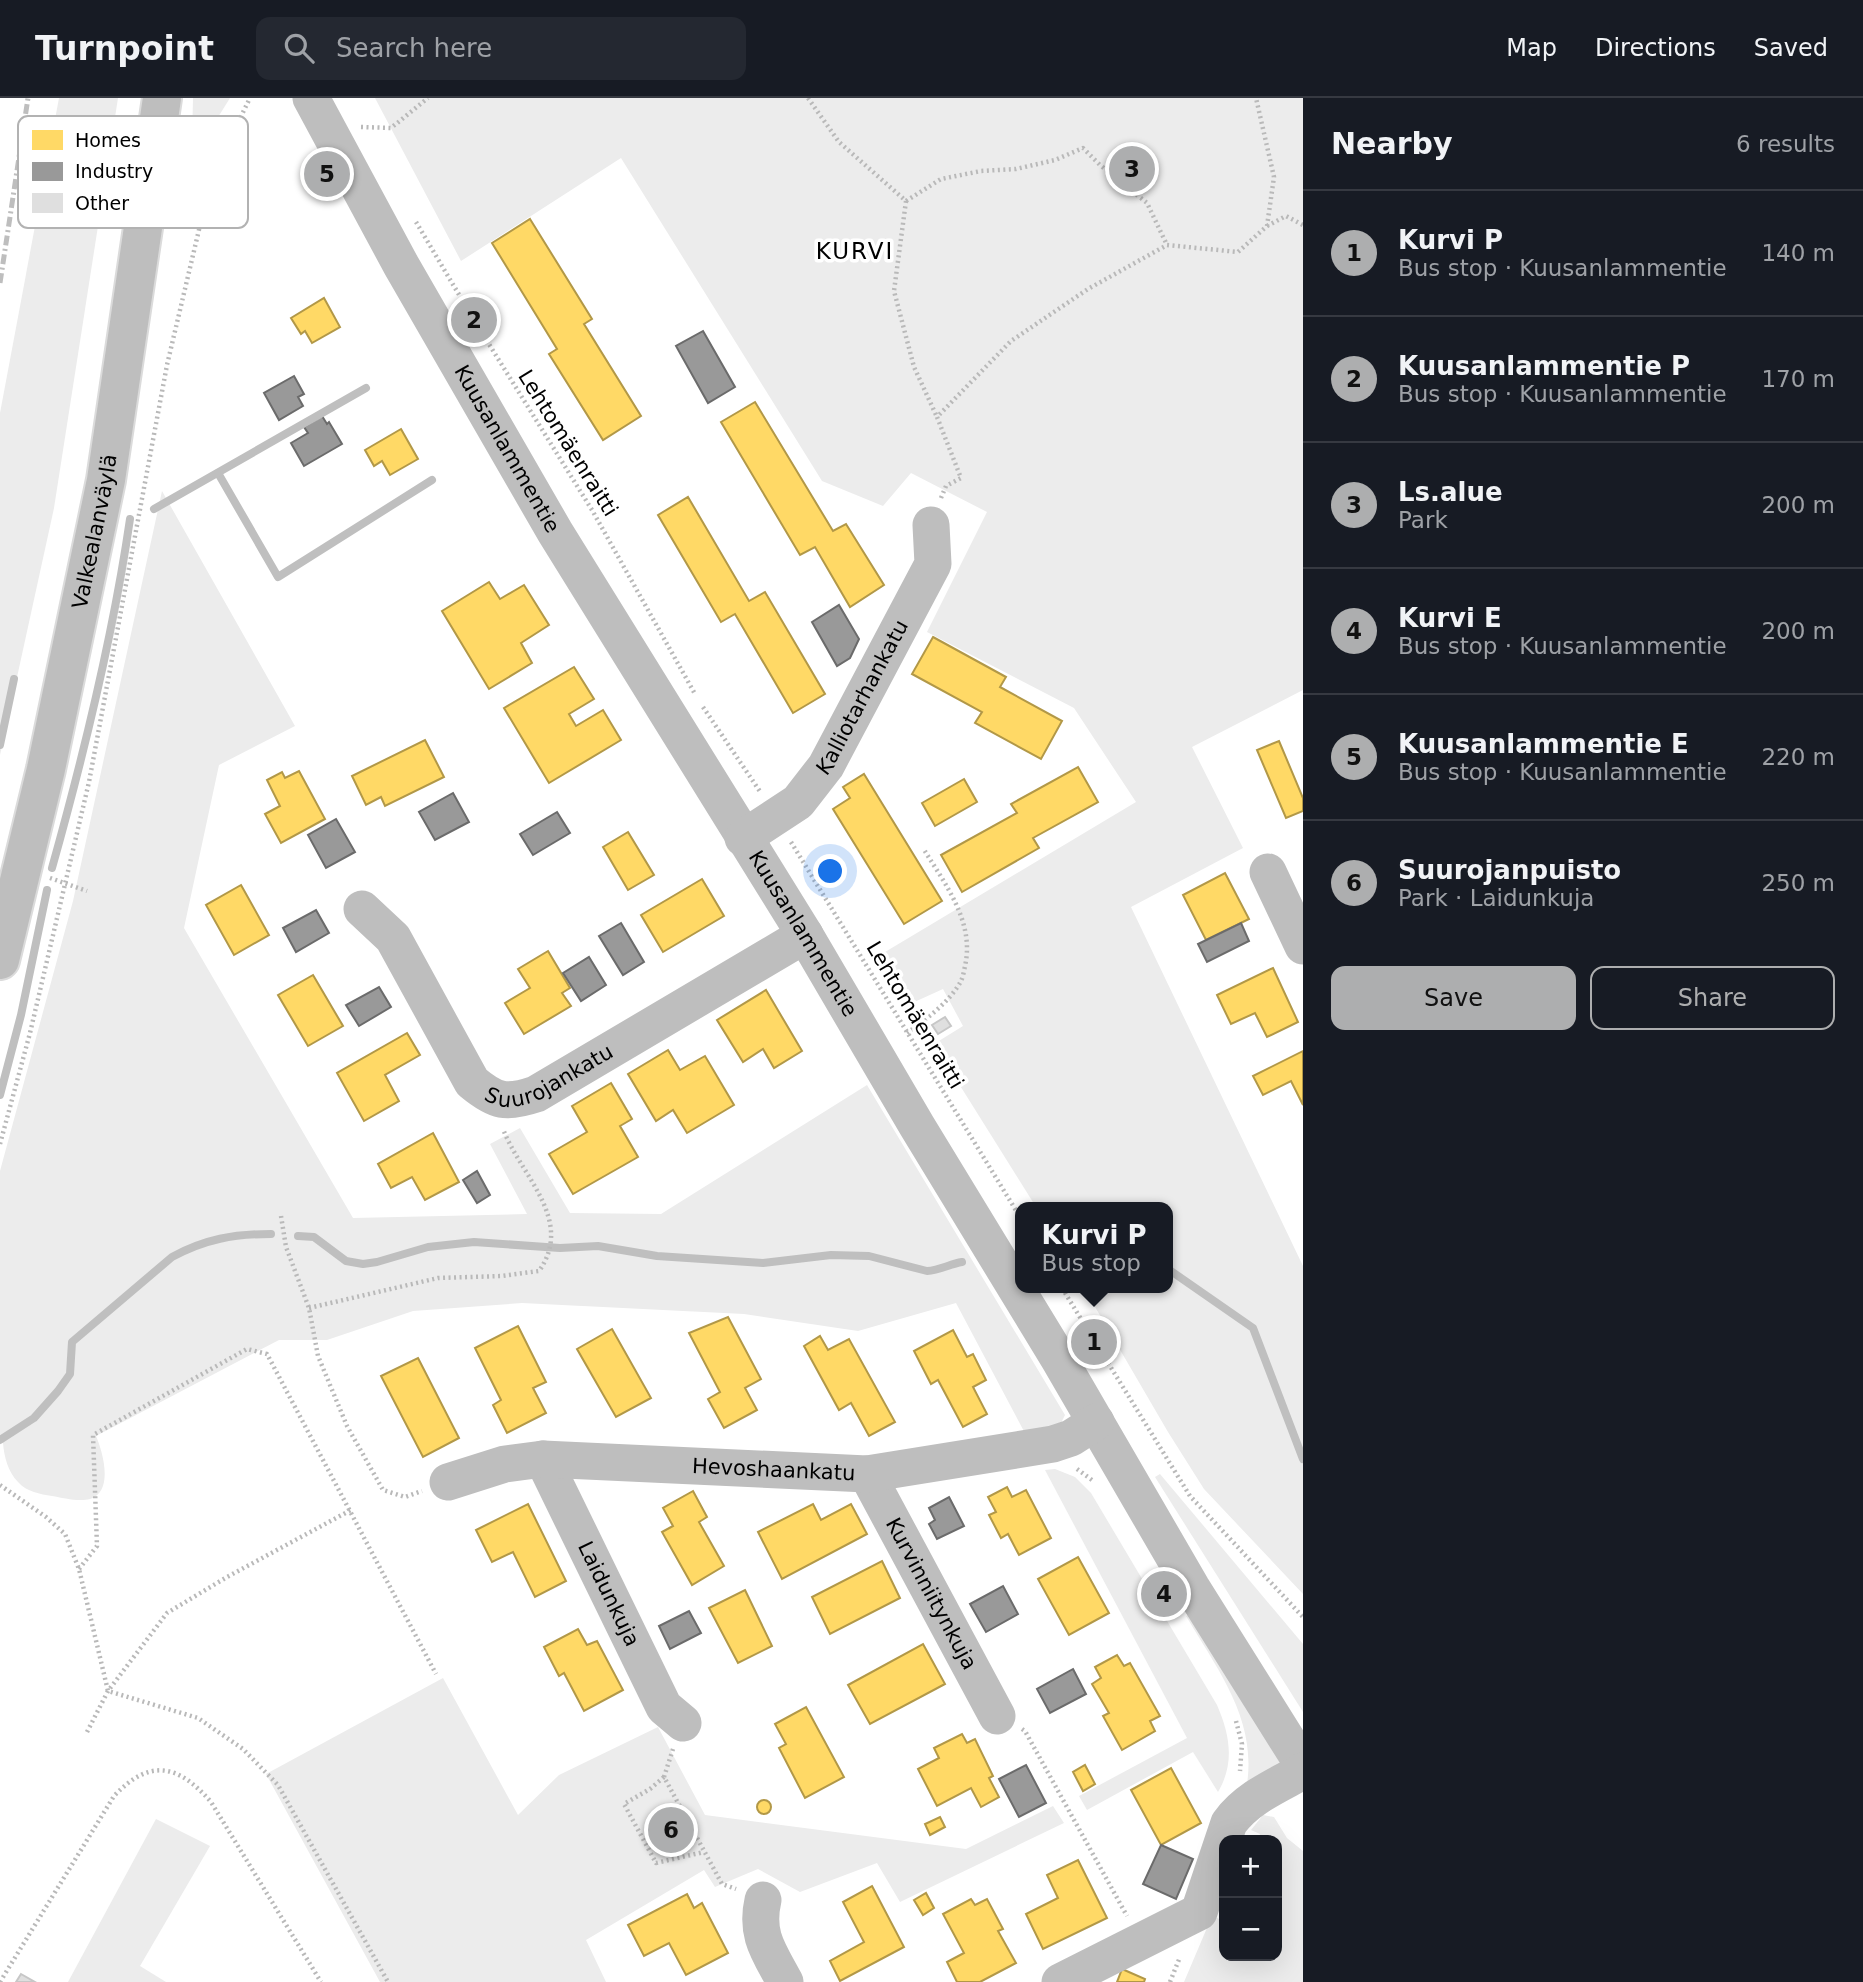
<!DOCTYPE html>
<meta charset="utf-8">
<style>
body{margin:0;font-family:"DejaVu Sans",sans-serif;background:#242831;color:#f1f3f6}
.controls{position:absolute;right:21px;bottom:21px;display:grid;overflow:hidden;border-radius:14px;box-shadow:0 7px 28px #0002}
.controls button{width:63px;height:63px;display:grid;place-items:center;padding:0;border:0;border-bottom:2px solid #363941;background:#171b24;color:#f1f3f6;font:35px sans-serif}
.you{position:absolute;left:831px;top:774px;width:24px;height:24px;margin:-18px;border:5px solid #fff;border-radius:50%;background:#1a73e8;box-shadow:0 0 0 10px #1a73e833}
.badge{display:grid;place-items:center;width:46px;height:46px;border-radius:50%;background:#adaeaf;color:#111;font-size:23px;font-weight:700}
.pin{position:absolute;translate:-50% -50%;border:4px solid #fff;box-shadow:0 2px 7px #0006}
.popup{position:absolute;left:1015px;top:1104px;width:158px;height:91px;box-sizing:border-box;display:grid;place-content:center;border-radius:14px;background:#171b24;filter:drop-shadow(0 2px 5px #0005);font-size:23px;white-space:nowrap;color:#9ea1a6}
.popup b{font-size:26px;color:#f1f3f6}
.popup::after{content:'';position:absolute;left:50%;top:100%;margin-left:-14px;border:14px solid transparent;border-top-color:#171b24}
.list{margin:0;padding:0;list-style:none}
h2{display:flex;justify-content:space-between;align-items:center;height:91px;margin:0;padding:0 28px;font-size:30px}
h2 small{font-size:23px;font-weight:400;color:#9ea1a6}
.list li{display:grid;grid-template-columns:46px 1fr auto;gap:21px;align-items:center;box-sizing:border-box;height:126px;padding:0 28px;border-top:2px solid #363941}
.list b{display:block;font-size:26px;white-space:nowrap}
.list p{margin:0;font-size:23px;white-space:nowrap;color:#9ea1a6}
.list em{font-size:23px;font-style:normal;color:#9ea1a6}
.actions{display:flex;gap:14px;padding:21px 28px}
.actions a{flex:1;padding:16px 0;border:2px solid #adaeaf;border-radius:14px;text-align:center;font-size:24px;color:#adaeaf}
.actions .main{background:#adaeaf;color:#111}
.icon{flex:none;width:38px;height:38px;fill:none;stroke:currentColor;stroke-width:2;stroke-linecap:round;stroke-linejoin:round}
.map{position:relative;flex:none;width:1303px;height:1884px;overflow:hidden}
header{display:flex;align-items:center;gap:42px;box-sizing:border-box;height:98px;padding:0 35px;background:#171b24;border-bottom:2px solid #363941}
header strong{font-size:33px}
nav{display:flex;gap:38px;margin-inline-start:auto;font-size:24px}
.search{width:490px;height:63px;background:#242831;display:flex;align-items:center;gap:18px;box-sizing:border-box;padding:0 24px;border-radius:14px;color:#9ea1a6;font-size:26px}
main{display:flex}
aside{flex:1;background:#171b24}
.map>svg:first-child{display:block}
.green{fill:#ececec}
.homes{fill:#ffd966;stroke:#b29847;stroke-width:2}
.industry{fill:#999;stroke:#6b6b6b;stroke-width:2}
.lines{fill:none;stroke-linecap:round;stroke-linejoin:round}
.stream{stroke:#bfbfbf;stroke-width:8}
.building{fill:#dfdfdf;stroke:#c7c7c7;stroke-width:2}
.major-casing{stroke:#dbdbdb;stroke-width:42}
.path{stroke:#b9b9b9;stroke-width:4.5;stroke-dasharray:2 3.5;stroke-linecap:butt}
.minor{stroke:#bebebe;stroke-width:37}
.major{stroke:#bebebe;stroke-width:38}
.rail{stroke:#bebebe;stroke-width:5;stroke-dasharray:10 3.5 2 3.5;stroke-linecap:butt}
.labels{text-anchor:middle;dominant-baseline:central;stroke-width:7;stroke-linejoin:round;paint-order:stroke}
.street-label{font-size:21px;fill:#000;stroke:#fff}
.neighbourhood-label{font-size:23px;letter-spacing:2px;fill:#000;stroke:#fff}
.key{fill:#fff;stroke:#b2b2b2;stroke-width:2}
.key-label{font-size:19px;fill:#000}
</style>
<header>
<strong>Turnpoint</strong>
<div class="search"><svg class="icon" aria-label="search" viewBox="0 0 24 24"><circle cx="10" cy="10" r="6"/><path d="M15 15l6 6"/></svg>Search here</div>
<nav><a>Map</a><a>Directions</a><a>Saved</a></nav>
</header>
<main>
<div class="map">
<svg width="1303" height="1884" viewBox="0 0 1303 1884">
<rect width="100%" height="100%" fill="#fff"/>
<g class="green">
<polygon points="59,0 118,0 54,410 0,657 0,315"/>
<polygon points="193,0 230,0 205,40 192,43"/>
<polygon points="375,0 1303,0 1303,592 1192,649 1243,750 1131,809 1303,1168 1303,1496 1204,1391 1168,1334 1084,1190 1168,1190 1168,1109 1036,1109 934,946 963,928 943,891 910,906 880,857 1136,704 1074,610 927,534 987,414 911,375 883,408 822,383 621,60 461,163"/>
<path d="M162,393L295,628L219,667L184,830L353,1120L527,1116L490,1046L520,1030L570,1115L661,1116L867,987L1065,1317L1058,1331L1027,1339L956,1205L858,1233L744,1216L522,1205L413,1213L327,1242H279L96,1338C103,1354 114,1394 90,1401C79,1404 63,1400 52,1398C40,1396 27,1394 18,1384C8,1374 4,1358 3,1345H0V1073L73,803Z"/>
<path d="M1055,1371L1075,1379L1091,1395L1217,1607C1230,1637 1235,1665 1218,1694L1193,1654L1087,1712L1079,1698L1187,1640L1045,1372Z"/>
<polygon points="1160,1376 1303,1546 1303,1614 1155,1379"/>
<path d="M1188,1517L1277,1652L1280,1666L1246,1692C1259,1624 1219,1574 1186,1518Z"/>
<polygon points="443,1580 518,1717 559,1677 658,1629 705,1717 966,1751 1053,1708 1064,1725 900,1804 877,1765 800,1794 758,1771 715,1789 704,1772 586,1842 606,1884 380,1884 266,1676"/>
<polygon points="1263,1717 1274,1719 1287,1740 1303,1753 1303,1884 1184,1884 1212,1818 1224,1823 1224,1858 1277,1858 1277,1742 1258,1742 1260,1736 1251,1732"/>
<polygon points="156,1721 210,1748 140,1868 166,1884 68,1884"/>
</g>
<g class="homes">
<polygon points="530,121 592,221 584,226 641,318 603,342 549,256 557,251 492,145"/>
<polygon points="324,200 340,229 312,245 305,233 301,236 291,220"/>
<polygon points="755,304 833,433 846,426 884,487 850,509 815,449 800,457 721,324"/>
<polygon points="401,331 418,361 390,377 382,363 374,368 365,352"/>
<polygon points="688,399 749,503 765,494 825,596 793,615 735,516 721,524 658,417"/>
<polygon points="489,484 500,501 524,487 549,527 521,545 532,565 489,591 442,513"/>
<polygon points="933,539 1006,579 1000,589 1062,623 1041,661 975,625 982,614 912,576"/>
<polygon points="574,569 594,601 569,616 576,628 603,612 621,642 549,685 504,610"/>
<polygon points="425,642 444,679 385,708 381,699 366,707 352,678"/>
<polygon points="1279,643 1303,700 1303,713 1286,720 1257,652"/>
<polygon points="1078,669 1098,704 1033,740 1039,750 962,794 941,757 1017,715 1011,706"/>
<polygon points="299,673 325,721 281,745 265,716 280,708 267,682 282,674 285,680"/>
<polygon points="864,676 942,803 904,826 833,711 850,700 843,689"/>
<polygon points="964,681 977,704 935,728 922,705"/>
<polygon points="628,734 654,777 628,792 603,749"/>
<polygon points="1225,775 1249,821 1206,842 1183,797"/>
<polygon points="702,781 724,818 663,854 641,817"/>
<polygon points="241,787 269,837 234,857 206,807"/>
<polygon points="548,853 570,890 562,895 571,908 524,936 505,905 530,890 518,871"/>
<polygon points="1273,870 1298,924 1267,939 1255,915 1231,926 1217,897"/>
<polygon points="313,877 343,928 308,948 278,897"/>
<polygon points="766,892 802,953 774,970 763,951 743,964 717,922"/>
<polygon points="407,935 420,957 385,977 399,1003 364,1023 337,975"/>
<polygon points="668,952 680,972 705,958 734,1007 687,1035 673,1012 656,1023 628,976"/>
<polygon points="1303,953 1303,1007 1291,983 1263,997 1253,978"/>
<polygon points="611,985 632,1021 620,1028 638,1059 573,1096 549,1056 587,1034 572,1008"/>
<polygon points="433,1035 459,1084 425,1102 412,1079 391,1090 378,1066"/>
<polygon points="728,1219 761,1281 745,1290 757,1312 724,1330 708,1301 720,1294 689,1235"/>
<polygon points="518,1228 546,1284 533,1290 546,1315 507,1335 493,1307 501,1302 475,1250"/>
<polygon points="612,1231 651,1300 616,1319 577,1251"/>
<polygon points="953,1232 967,1259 973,1256 986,1282 973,1289 987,1316 963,1329 938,1282 931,1286 914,1253"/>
<polygon points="820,1238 828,1252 849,1241 895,1324 869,1338 851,1305 839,1312 804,1248"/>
<polygon points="418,1260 459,1340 423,1359 381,1278"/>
<polygon points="1007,1389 1012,1399 1026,1392 1051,1440 1019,1457 1008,1436 1001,1440 989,1417 996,1414 988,1399"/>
<polygon points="693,1393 707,1419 699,1424 724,1468 692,1487 662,1434 673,1428 663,1410"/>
<polygon points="528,1406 566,1483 535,1499 513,1454 492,1464 476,1432"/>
<polygon points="813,1406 821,1422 851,1406 867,1436 782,1481 758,1434"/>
<polygon points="1078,1459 1109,1515 1069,1537 1038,1481"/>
<polygon points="882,1463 900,1500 830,1536 812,1499"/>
<polygon points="745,1492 772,1548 738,1565 709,1510"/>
<polygon points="578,1531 587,1547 597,1543 623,1592 584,1613 564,1575 559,1578 544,1549"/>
<polygon points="923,1546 945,1586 870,1626 848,1587"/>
<polygon points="1117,1557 1124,1568 1130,1565 1160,1618 1150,1623 1155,1633 1122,1652 1103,1618 1109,1615 1092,1586 1101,1580 1095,1569"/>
<polygon points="806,1609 844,1679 805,1700 779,1650 786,1646 775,1626"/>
<polygon points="962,1636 967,1645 975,1641 993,1678 989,1680 999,1699 981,1709 971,1690 937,1708 918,1671 939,1660 934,1650"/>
<polygon points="1085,1667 1095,1686 1083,1693 1073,1674"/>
<polygon points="1171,1670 1201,1725 1161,1747 1131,1692"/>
<circle cx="764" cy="1709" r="7"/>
<polygon points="940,1719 945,1729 930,1737 925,1726"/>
<polygon points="1078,1762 1107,1820 1043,1851 1026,1816 1058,1800 1047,1777"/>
<polygon points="872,1788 904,1849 840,1883 830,1863 864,1844 843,1804"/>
<polygon points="926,1795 934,1810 923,1817 914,1802"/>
<polygon points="687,1796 694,1810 702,1805 728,1855 686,1877 669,1845 644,1858 628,1827"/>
<polygon points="971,1801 975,1807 987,1801 1003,1831 998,1833 1016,1865 980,1884 957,1884 947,1864 964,1855 943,1816"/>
<polygon points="1122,1871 1145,1881 1144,1884 1117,1884"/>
</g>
<g class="industry">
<polygon points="703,233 735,289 708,305 676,248"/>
<polygon points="294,278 304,296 298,299 303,308 279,322 264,295"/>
<polygon points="322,318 327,326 329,324 342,346 304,368 291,345 308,335 304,329"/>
<polygon points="839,507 859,541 850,560 837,568 812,524"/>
<polygon points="453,695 469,724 435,742 419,714"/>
<polygon points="557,714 570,735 533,757 520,736"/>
<polygon points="336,721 355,754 326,770 308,737"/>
<polygon points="316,812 329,835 296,854 283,830"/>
<polygon points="621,825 644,864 623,877 599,838"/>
<polygon points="1241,825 1249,843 1207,864 1198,846"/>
<polygon points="589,859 606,887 581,903 563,875"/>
<polygon points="379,889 391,909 359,928 346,907"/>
<polygon points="477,1073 490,1097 477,1105 463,1082"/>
<polygon points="949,1399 964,1428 937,1441 929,1426 935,1422 929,1410"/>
<polygon points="1003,1488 1018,1516 986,1534 970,1506"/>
<polygon points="689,1513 701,1535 670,1551 659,1528"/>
<polygon points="1073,1571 1086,1596 1050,1615 1037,1591"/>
<polygon points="1026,1667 1046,1705 1019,1719 999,1681"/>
<polygon points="1161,1747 1193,1761 1176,1801 1143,1786"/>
</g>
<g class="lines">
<g class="stream">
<polyline points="218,375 278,479 432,382"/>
<polyline points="154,411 366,290"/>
<polyline points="0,647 14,581"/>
<path d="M52,770C84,656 113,538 130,421"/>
<polyline points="0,997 21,917 47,792"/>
<path d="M298,1138L314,1139L346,1163L363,1166L377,1164L428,1149L474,1144L560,1150L598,1148L657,1158L763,1165L831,1157L869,1158L927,1173C940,1172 950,1166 962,1164"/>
<polyline points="1168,1171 1253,1230 1303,1361"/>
<path d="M0,1342L34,1320L58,1293L70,1276L72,1244L172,1159C205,1141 234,1136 271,1136"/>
</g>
</g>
<g class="building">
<polygon points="945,919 951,928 938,936 932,927"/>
<polygon points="21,1876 35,1884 16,1884"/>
</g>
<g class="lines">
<defs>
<g id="major">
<path id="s7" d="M0,862L46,671L106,382L162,0"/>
</g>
</defs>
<use href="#major" class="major-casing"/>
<g class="path">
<polyline points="808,0 839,44 906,103 894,193 914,269 937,319"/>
<polyline points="361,29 391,30 428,0"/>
<polyline points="906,103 941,81 981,73 1016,71 1055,62 1083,50 1100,67 1147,105 1167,147"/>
<polyline points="416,124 474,222 592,412 695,596"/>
<polyline points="1267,128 1286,118 1303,127"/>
<polyline points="941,400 946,388 961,380 937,319 1011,243 1088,191 1167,147 1238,154 1267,128 1274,79 1256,0"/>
<polyline points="703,609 761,695"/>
<polyline points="791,744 1020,1119"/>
<polyline points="50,780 87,793"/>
<path d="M907,935C926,921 949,905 961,883C963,879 964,873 965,868C975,824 945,786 923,750"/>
<polyline points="0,1046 30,935 89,684 167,267 202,119 226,49 250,0"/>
<polyline points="281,1118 286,1149 309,1210 318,1258 347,1328 383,1392 405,1399 422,1393"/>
<polyline points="1062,1190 1190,1398 1303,1519"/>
<path d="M309,1210L438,1180L502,1178L539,1173C575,1122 521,1078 503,1031"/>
<polyline points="1077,1371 1092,1382"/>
<polyline points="0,1387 46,1419 65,1436 79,1471 108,1593 198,1620 243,1651 278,1687 388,1884"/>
<polyline points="79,1471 97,1448 93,1337 247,1251 267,1256 436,1576"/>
<polyline points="1236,1623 1242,1646 1240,1673"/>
<polyline points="1022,1631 1025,1633 1127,1818"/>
<polyline points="87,1634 108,1593 167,1515 227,1479 351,1412"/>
<polyline points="673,1651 664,1679 722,1786 736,1791"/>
<polyline points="664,1679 650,1691 624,1706 656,1765 704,1754"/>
<path d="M0,1884L114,1698C150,1660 178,1666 211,1704L321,1884"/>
<polyline points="1170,1884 1180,1859"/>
</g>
<g class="minor">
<path id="s1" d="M311,0L401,167L555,434L805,837L917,1028L1059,1261L1192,1490L1303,1667"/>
<path id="s2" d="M743,740L798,704L826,668L933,466L931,427"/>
<polyline points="1268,774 1303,848"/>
<path id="s3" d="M362,811L393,840L472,984C496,1004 506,1006 536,996L805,837"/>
<path id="s4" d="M543,1361L664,1609L683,1625"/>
<path id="s5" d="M867,1376L997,1618"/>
<path id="s6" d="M448,1384L505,1366L543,1361L867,1376L1053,1346L1071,1340L1096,1324"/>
<path d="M763,1802C755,1837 769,1854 785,1884"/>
<path d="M1060,1884L1199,1814L1229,1725C1247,1700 1276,1688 1303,1673"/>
</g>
<use href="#major" class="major"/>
<polyline class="rail" points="0,185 28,0"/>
</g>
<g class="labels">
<g class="street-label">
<text transform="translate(568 345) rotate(58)">Lehtomäenraitti</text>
<text stroke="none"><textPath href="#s1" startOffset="402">Kuusanlammentie</textPath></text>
<text stroke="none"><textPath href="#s7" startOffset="439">Valkealanväylä</textPath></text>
<text stroke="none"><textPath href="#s2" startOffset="189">Kalliotarhankatu</textPath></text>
<text stroke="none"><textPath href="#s1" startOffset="970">Kuusanlammentie</textPath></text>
<text transform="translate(915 917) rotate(59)">Lehtomäenraitti</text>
<text stroke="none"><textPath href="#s3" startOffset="294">Suurojankatu</textPath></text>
<text stroke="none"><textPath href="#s6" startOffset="329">Hevoshaankatu</textPath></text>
<text stroke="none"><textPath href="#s4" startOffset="150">Laidunkuja</textPath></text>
<text stroke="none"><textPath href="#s5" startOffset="136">Kurvinniitynkuja</textPath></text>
</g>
<g class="neighbourhood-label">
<text x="855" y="153">KURVI</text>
</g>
</g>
<rect x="18" y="18" width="230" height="112" rx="10" class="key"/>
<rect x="32" y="32" width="31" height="20" fill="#ffd966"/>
<rect x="32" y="64" width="31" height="19" fill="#999"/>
<rect x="32" y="95" width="31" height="20" fill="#dfdfdf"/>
<g class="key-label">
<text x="75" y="49">Homes</text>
<text x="75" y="80">Industry</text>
<text x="75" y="112">Other</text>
</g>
</svg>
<div class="controls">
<button>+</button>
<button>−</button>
</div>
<div class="you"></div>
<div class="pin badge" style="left:1094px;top:1244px">1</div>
<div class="popup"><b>Kurvi P</b>Bus stop</div>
<div class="pin badge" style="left:474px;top:222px">2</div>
<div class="pin badge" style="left:1132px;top:71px">3</div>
<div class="pin badge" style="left:1164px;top:1496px">4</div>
<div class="pin badge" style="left:327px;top:76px">5</div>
<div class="pin badge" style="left:671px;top:1732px">6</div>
</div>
<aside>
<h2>Nearby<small>6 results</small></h2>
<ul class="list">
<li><span class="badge">1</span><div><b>Kurvi P</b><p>Bus stop · Kuusanlammentie</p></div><em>140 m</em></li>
<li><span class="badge">2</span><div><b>Kuusanlammentie P</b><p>Bus stop · Kuusanlammentie</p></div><em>170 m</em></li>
<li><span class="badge">3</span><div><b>Ls.alue</b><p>Park</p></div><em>200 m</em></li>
<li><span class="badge">4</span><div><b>Kurvi E</b><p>Bus stop · Kuusanlammentie</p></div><em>200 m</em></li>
<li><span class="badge">5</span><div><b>Kuusanlammentie E</b><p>Bus stop · Kuusanlammentie</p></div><em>220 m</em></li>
<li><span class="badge">6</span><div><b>Suurojanpuisto</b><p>Park · Laidunkuja</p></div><em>250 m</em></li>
</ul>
<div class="actions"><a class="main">Save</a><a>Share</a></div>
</aside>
</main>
